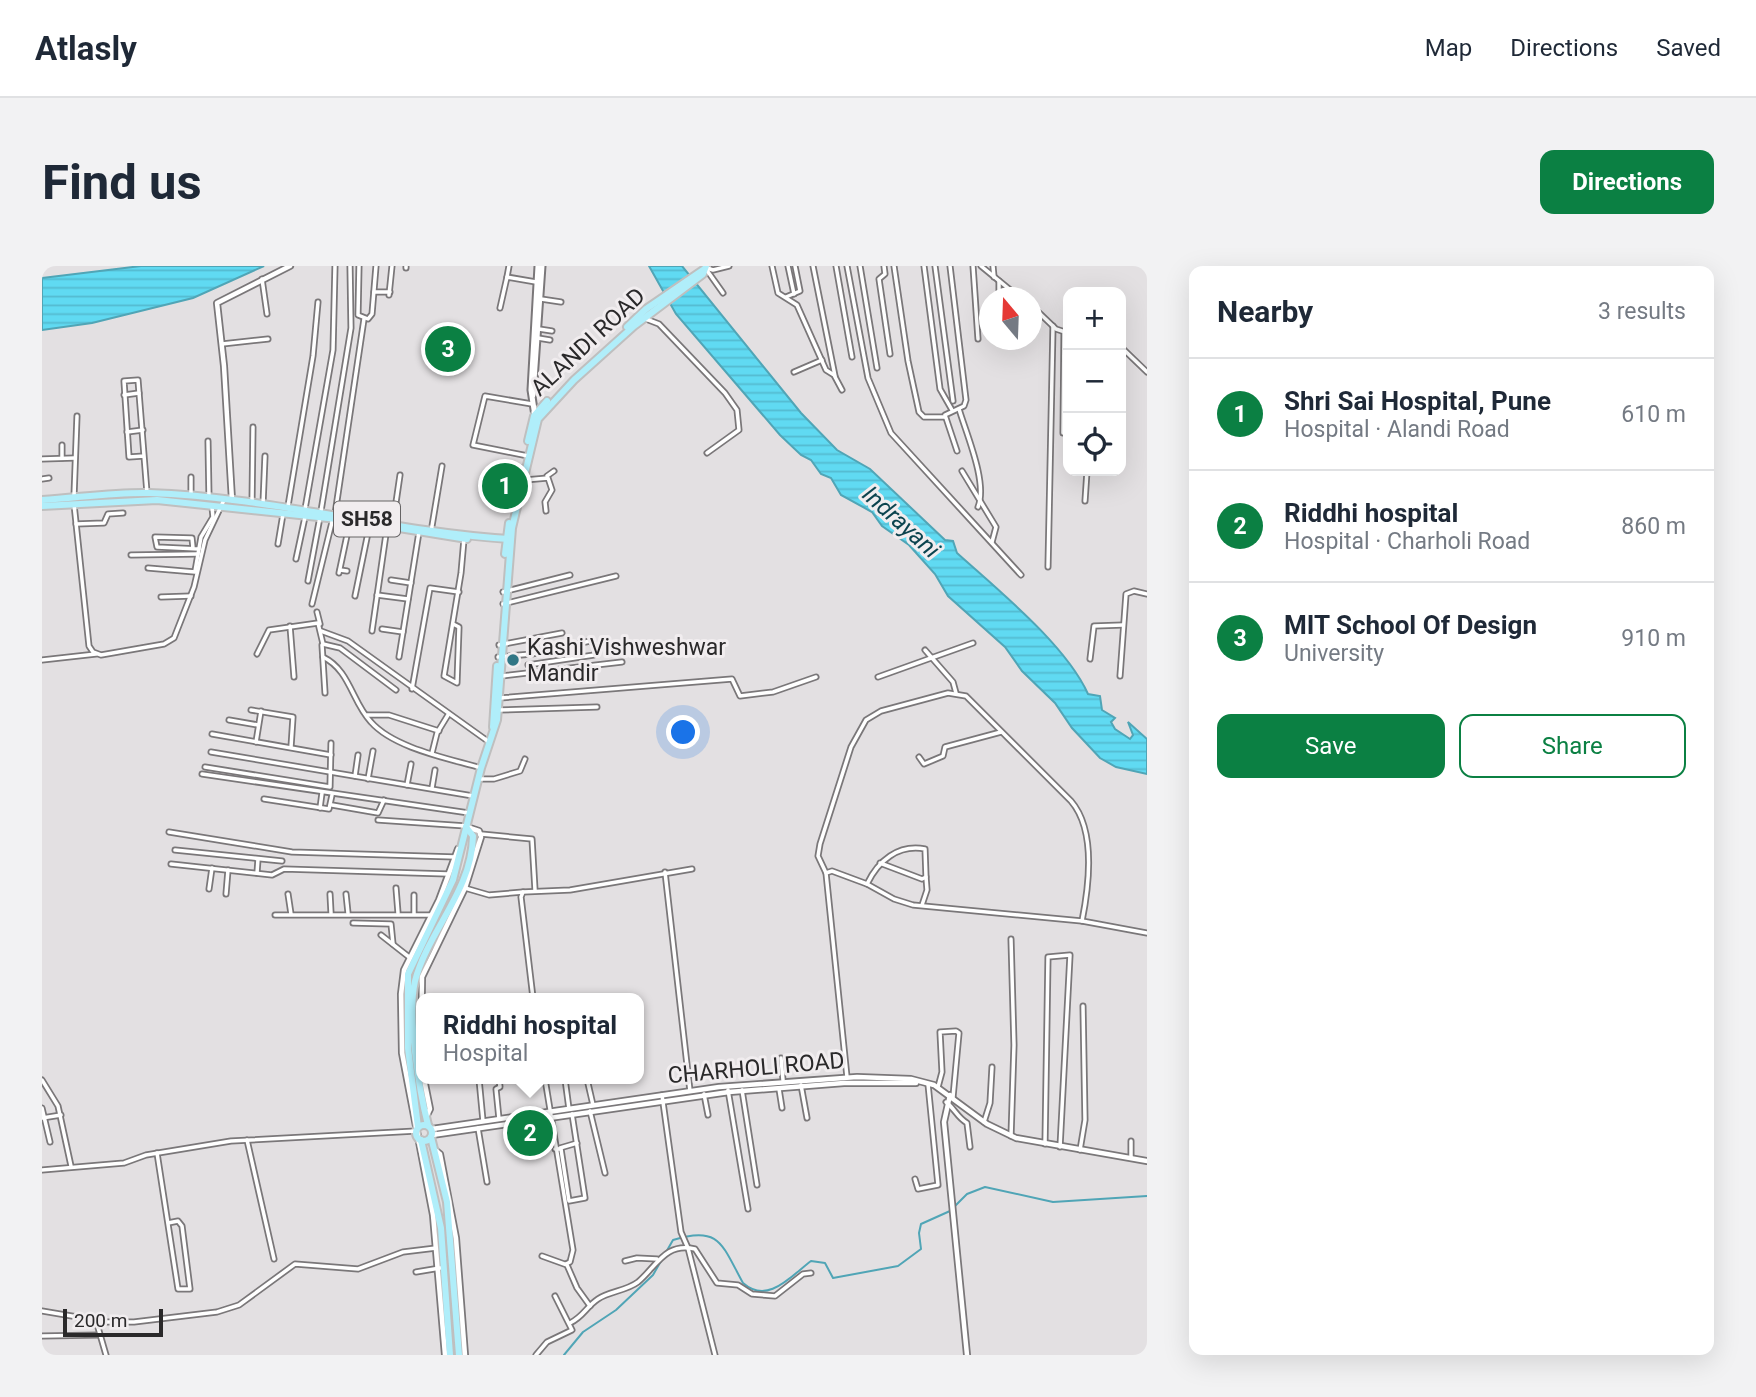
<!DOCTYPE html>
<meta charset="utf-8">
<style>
body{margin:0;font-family:Roboto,sans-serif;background:#f2f2f3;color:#1f2937}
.controls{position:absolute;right:21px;top:21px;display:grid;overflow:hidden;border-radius:14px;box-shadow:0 7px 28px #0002}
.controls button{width:63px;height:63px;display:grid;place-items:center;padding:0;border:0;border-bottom:2px solid #e0e1e3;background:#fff;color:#1f2937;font:35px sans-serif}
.compass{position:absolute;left:937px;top:21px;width:63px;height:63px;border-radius:50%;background:#fff;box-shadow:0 7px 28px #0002;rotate:341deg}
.scale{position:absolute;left:21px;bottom:18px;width:100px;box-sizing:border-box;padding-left:7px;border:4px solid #2a292a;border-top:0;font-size:19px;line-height:24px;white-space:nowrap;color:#2a292a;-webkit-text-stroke:5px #f1edef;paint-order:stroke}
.you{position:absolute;left:642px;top:467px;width:24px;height:24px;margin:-18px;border:5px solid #fff;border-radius:50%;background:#1a73e8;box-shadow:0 0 0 10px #1a73e833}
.badge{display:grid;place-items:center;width:46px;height:46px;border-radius:50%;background:#0b8043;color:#fff;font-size:23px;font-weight:700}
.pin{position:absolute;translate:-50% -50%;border:4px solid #fff;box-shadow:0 2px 7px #0006}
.popup{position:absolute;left:374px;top:727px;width:228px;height:91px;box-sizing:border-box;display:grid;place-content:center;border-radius:14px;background:#fff;filter:drop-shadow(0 2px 5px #0005);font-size:23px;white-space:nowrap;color:#747a83}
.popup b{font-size:26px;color:#1f2937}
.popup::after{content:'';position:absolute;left:50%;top:100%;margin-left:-14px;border:14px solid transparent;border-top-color:#fff}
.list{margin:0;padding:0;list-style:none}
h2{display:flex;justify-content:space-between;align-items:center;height:91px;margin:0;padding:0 28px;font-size:30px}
h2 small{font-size:23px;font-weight:400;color:#747a83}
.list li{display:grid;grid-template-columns:46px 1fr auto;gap:21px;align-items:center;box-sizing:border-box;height:112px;padding:0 28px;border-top:2px solid #e0e1e3}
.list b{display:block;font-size:26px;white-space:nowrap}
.list p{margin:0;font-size:23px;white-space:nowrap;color:#747a83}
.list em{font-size:23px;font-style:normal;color:#747a83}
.actions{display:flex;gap:14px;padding:21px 28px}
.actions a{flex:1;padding:16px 0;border:2px solid #0b8043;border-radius:14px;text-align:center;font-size:24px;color:#0b8043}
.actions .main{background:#0b8043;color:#fff}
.icon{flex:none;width:38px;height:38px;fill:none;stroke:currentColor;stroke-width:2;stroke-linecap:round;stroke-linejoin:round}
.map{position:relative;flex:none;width:1105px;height:1089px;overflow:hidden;border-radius:14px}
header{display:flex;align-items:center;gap:42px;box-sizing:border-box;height:98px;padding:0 35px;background:#fff;border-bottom:2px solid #e0e1e3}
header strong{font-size:33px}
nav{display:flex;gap:38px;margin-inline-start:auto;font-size:24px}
.intro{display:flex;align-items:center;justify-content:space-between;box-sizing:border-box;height:168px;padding:0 42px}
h1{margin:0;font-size:49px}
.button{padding:18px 32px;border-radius:14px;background:#0b8043;color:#fff;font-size:24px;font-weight:700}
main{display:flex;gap:42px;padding:0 42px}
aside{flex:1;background:#fff;border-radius:14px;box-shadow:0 7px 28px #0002}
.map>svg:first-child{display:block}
.water{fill:url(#water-rules);stroke:#50a5b6;stroke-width:2}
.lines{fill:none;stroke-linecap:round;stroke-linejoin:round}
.stream{stroke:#50a5b6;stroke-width:2}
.minor-casing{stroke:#7a7779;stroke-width:7}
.tertiary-casing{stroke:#7a7779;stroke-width:8}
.secondary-casing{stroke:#7a7779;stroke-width:9}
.primary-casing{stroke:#bfbfbf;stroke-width:10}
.minor{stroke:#fff;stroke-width:3.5}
.tertiary{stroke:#fff;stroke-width:4.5}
.secondary{stroke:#fff;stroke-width:5}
.primary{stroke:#b0eefa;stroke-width:6}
.poi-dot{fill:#317685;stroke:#f1edef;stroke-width:2.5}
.labels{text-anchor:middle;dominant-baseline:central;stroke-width:6;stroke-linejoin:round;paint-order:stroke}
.shield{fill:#f1edef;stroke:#666465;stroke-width:2}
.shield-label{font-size:21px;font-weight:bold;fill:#2a292a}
.street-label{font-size:23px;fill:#2a292a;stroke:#f1edef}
.poi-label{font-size:23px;fill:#2a292a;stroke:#f1edef;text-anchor:start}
.water-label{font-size:24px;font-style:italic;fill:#0c444f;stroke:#f1edef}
</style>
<header>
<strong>Atlasly</strong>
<nav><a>Map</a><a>Directions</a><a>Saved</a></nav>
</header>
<div class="intro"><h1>Find us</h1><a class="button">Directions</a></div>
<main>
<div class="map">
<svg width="1105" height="1089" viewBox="0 0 1105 1089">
<defs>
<pattern id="water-rules" width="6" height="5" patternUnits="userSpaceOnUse" patternTransform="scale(1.75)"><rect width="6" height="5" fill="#60daf2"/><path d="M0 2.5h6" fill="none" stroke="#54bbd0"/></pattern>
</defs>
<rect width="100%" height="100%" fill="#e3e0e2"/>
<g class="water">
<polygon points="99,0 222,0 151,32 50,57 0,64 0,12"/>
<path d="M607,0H640L759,147L795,184L828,203L903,274L911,275L915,287C956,324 1024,379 1046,428L1058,430L1060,444L1073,452L1069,456L1073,463L1088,473L1091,469L1086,456L1105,473V508L1074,501L1058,492L1030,462L1013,437L980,405L963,381L906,330L893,308L867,279L840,260L830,246L799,229L789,212L779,208L769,194L759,189L738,169L634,48Z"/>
</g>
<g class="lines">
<g class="stream">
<polyline points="912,941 925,928 943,921 1011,936 1105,930"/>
<path d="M522,1089L541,1066L574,1044L611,1009L631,974C678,959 680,979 701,1017C726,1039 749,1010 769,995L783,997L791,1012L856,1000L879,983L877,967L879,958L908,945"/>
</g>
<defs>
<g id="minor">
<polyline points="317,0 316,49 326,53 330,48 334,0"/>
<polyline points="730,0 736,27 755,39 784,104 792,109 800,124"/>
<polyline points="746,0 752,28"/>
<polyline points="771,0 793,110"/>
<polyline points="794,0 810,91"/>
<polyline points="805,0 826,112 849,167 979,309"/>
<polyline points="818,0 835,102"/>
<polyline points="842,0 843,8 837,13 848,88"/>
<polyline points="852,0 866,95 877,146 882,151 903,151"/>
<polyline points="882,0 898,123 910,144"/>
<polyline points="893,0 911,135"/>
<polyline points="908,0 924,134 922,140 903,149 915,185"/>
<polyline points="931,0 936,73"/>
<polyline points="939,0 978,32"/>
<polyline points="951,0 952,11"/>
<polyline points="364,2 364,0"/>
<polyline points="665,2 671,4 687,0"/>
<polyline points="664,3 681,27"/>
<polyline points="465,11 467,0"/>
<polyline points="220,13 225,48"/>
<polyline points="957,15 957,32"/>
<polyline points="332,26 348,26"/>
<polyline points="347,29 350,0"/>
<polyline points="744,31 758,25 753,0"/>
<polyline points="499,33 519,36"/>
<polyline points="990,40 1014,63 1026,67"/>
<polyline points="458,42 465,11 494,16"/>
<polyline points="604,53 617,58 683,127 695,144 697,164 665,187"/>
<polyline points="497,63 510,65"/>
<polyline points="496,72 508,74"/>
<polyline points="180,78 226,73"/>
<polyline points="1079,81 1105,106"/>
<polyline points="752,106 780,94"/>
<polyline points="82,129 97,127"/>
<path d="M917,143C924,167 946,217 936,241"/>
<polyline points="85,166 101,164"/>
<polyline points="1021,167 1022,67"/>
<polyline points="166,175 167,232"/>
<polyline points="20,179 20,192"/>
<polyline points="102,190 87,191 82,115 96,114 105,227"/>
<polyline points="486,190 431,179 443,130 490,138"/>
<polyline points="0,193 33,192"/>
<polyline points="920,205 954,261 950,276"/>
<polyline points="505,210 512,205"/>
<polyline points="0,213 7,212"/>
<polyline points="483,214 506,212 510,224 503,236 504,245"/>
<polyline points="149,228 149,211"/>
<polyline points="32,230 35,150"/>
<polyline points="1043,235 1045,205"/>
<polyline points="210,236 211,161"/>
<polyline points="32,238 47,380 51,386 59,389 122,378 132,372 152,321 163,274 182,234"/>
<polyline points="221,238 223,190"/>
<polyline points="246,240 271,90 276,36"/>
<polyline points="263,243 291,84 293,0"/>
<polyline points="279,245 309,62 308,0"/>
<polyline points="293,248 322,53"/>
<polyline points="351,257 358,209"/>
<polyline points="34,258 62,257 66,248 81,247"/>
<polyline points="389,266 400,200"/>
<polyline points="236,278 241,248"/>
<polyline points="151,282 150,272 113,271 115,281 157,283"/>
<polyline points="89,289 156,288"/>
<polyline points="254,293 263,251"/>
<polyline points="1006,301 1011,60"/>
<polyline points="106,302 153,306"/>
<polyline points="298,304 305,305"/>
<polyline points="153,305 159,271 171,251 170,241"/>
<polyline points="297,307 308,255"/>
<polyline points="349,314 369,317"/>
<polyline points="266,315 278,251"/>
<polyline points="461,326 528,309"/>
<polyline points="335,329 366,333"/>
<polyline points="313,330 328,257"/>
<polyline points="119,331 149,330"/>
<polyline points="270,338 291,252"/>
<polyline points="461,338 574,310"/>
<polyline points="275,346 278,358"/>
<polyline points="411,358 417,361 415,417 402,410 419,307 422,273"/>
<polyline points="248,360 252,411"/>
<polyline points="340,363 361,366 377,266"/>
<polyline points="279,365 306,375 447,476"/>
<polyline points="330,365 345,261"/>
<polyline points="280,379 283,427"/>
<polyline points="457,379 520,367"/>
<polyline points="883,384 911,416 914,427"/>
<polyline points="215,388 227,364 276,357 281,378 298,382 354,424"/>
<path d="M281,391C308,404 310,436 329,456C352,482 405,492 439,502"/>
<polyline points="357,391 361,366"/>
<polyline points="456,391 490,388 548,375 555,381 552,389 486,399"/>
<polyline points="1048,393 1052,360 1081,359"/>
<polyline points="0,394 54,388"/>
<polyline points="460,410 580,396"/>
<polyline points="1078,410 1084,328 1092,325 1105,328"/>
<polyline points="836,411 931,377"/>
<polyline points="370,423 388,322 417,326"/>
<polyline points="458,432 690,413 698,430 731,426 774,411"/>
<polyline points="209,444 251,451 249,481"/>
<polyline points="456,444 555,441"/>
<polyline points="325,449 347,449 397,465"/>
<polyline points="187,454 216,459"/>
<polyline points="170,468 289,489"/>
<polyline points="214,476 219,445"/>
<polyline points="169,486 431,530"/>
<polyline points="390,487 395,467 406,449"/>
<polyline points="877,491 882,498 901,490 903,481 959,466"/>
<polyline points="163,501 288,521 289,477"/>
<polyline points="160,508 427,547"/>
<polyline points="313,510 316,489"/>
<polyline points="326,513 331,485"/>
<polyline points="438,513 452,513 478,505 483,493"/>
<polyline points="365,519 369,498"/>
<polyline points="390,522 393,504"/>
<polyline points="222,533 287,543 290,529"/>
<polyline points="290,539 336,547 342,534"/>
<polyline points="278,542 280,527"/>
<polyline points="336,554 424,560"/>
<polyline points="127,566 250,586 413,591"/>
<polyline points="439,568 490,573 493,624"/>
<polyline points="133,584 240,595"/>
<polyline points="129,598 230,609 242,603 406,608"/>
<polyline points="623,606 648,825"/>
<polyline points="215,607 216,593"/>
<path d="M784,607L776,590L778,578L809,481L824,454L839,445L906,427L924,430L1029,535C1054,564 1047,620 1040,655L871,639L852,633L825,618"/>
<polyline points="354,622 356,647"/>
<polyline points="423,622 447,629 481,626"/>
<polyline points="167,623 170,602"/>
<polyline points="184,628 186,604"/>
<polyline points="246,628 249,648"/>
<polyline points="288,628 289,647"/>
<polyline points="304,628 306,647"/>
<polyline points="880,639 885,624 884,611"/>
<polyline points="372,648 372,629"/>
<polyline points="233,649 389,649"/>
<polyline points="1040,655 1105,667"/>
<polyline points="311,657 349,658 351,678"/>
<polyline points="339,669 367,691"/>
<polyline points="491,732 479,631 481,626 528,624 650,603"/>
<polyline points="739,792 741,814"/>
<path d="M805,811L784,607L790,605L825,618C836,595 856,578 883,583L884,611L880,613L838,597"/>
<polyline points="437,813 441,855"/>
<polyline points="457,813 458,821 454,823 457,853"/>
<polyline points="503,813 531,984 528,996 524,998"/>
<polyline points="523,813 527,843"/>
<polyline points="545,813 551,839"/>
<polyline points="0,814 16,840 29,900"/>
<polyline points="759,819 765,852"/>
<polyline points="896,821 900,806 898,766 914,765 917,767 911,831"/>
<polyline points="737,823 740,842"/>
<polyline points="686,824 706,943"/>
<polyline points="700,824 715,919"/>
<polyline points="662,828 666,849"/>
<polyline points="620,829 639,966 646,982 673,1089"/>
<path d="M904,836C913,843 915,851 925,857L928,881"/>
<polyline points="0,842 8,876"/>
<polyline points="548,845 563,907"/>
<polyline points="0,852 19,849"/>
<polyline points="942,856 948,837 950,801"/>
<polyline points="436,862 445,916"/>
<polyline points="969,870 972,779 969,673"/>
<polyline points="205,874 232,993"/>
<polyline points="1003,878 1006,691 1028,689 1018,881"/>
<polyline points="518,882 535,877"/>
<polyline points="513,883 519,883 527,935 543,932 530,848"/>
<polyline points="1038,884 1043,854 1041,740"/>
<polyline points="115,887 136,1023 148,1023 140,960 136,955 126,957"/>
<polyline points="1089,891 1089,875"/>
<polyline points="0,904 82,897 104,889 189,875 374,865"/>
<polyline points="873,913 876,923 896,919 886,818"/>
<polyline points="500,990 525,999 535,1022 548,1040"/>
<polyline points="583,995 595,992 615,993"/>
<polyline points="374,1006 398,1002"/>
<polyline points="0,1045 65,1056 92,1056 175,1046 197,1039 253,998 316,1003 361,986 394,982"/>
<path d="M528,1057C541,1051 545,1040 556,1033C568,1025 584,1025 596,1016C615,1000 623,976 653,983L675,1017L696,1019L710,1028L733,1030L761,1008L769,1007"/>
<polyline points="55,1058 64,1089"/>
<polyline points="0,1070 58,1069"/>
<polyline points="494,1089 505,1076 530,1064 513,1030"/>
</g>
<g id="tertiary">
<polyline points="190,234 182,100 175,37 248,0"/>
<polyline points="379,794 380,711 423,622 439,571 437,565 425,561"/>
<polyline points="382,813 388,843 385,849"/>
<polyline points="908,829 902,856 925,1089"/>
<polyline points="390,863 677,821 815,811 869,813 892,819 945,858 974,872 1105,895"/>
<polyline points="390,869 687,826 802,817 874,817"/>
<polyline points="393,884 398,888 414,972 423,1089"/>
<polyline points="403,1089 391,949 360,787 359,728 362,704 397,634 416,583"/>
</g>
<g id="secondary">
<polyline points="491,129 500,0"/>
<polyline points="493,150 489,124 496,0"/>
</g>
<g id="primary">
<polyline points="585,61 604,43 661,4"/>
<polyline points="486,175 492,150 505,135"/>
<polyline points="474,226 479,203"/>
<path d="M0,234C35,232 72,226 107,227C228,231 346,265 467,273"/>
<polyline points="0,240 115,234 314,255 425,273"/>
<polyline points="463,288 467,257"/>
<polyline points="451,461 455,400"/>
<circle cx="382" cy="867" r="8"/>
<path d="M386,859C377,824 365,750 373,715C386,665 430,625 431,570L424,561"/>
<polyline points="376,861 366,782 366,708 411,614 439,502 455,454 470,262 496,153 532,114 592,60 661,8 664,0"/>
<polyline points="389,871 405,936 417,1089"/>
<polyline points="379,874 399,962 408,1089"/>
</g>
</defs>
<use href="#minor" class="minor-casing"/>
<use href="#tertiary" class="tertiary-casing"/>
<use href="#secondary" class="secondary-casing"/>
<use href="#primary" class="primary-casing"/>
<use href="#minor" class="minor"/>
<use href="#tertiary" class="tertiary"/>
<use href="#secondary" class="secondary"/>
<use href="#primary" class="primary"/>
</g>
<circle class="poi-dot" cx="471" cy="394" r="7"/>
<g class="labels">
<rect class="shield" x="292" y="235.5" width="66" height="35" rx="5"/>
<g class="shield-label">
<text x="325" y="253">SH58</text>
</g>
<g class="street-label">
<text transform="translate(546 76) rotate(-43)">ALANDI ROAD</text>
<text transform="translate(714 802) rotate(-5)">CHARHOLI ROAD</text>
</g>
<g class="poi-label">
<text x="485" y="381">Kashi Vishweshwar<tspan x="485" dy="26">Mandir</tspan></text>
</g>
<g class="water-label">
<text transform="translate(859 256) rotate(42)">Indrayani</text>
</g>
</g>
</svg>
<div class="controls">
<button>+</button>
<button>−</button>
<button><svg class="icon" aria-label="locate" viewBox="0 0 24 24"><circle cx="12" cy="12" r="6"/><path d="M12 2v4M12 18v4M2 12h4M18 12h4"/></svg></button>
</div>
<svg class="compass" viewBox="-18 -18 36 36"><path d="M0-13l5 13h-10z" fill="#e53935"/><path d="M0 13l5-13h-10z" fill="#747a83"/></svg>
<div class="scale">200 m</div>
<div class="you"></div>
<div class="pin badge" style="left:463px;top:220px">1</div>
<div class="pin badge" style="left:488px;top:867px">2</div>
<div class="popup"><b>Riddhi hospital</b>Hospital</div>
<div class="pin badge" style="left:406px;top:83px">3</div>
</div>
<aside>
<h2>Nearby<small>3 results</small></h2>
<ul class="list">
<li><span class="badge">1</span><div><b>Shri Sai Hospital, Pune</b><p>Hospital · Alandi Road</p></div><em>610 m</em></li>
<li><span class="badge">2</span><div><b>Riddhi hospital</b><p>Hospital · Charholi Road</p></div><em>860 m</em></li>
<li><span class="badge">3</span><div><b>MIT School Of Design</b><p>University</p></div><em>910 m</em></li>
</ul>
<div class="actions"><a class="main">Save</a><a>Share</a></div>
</aside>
</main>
